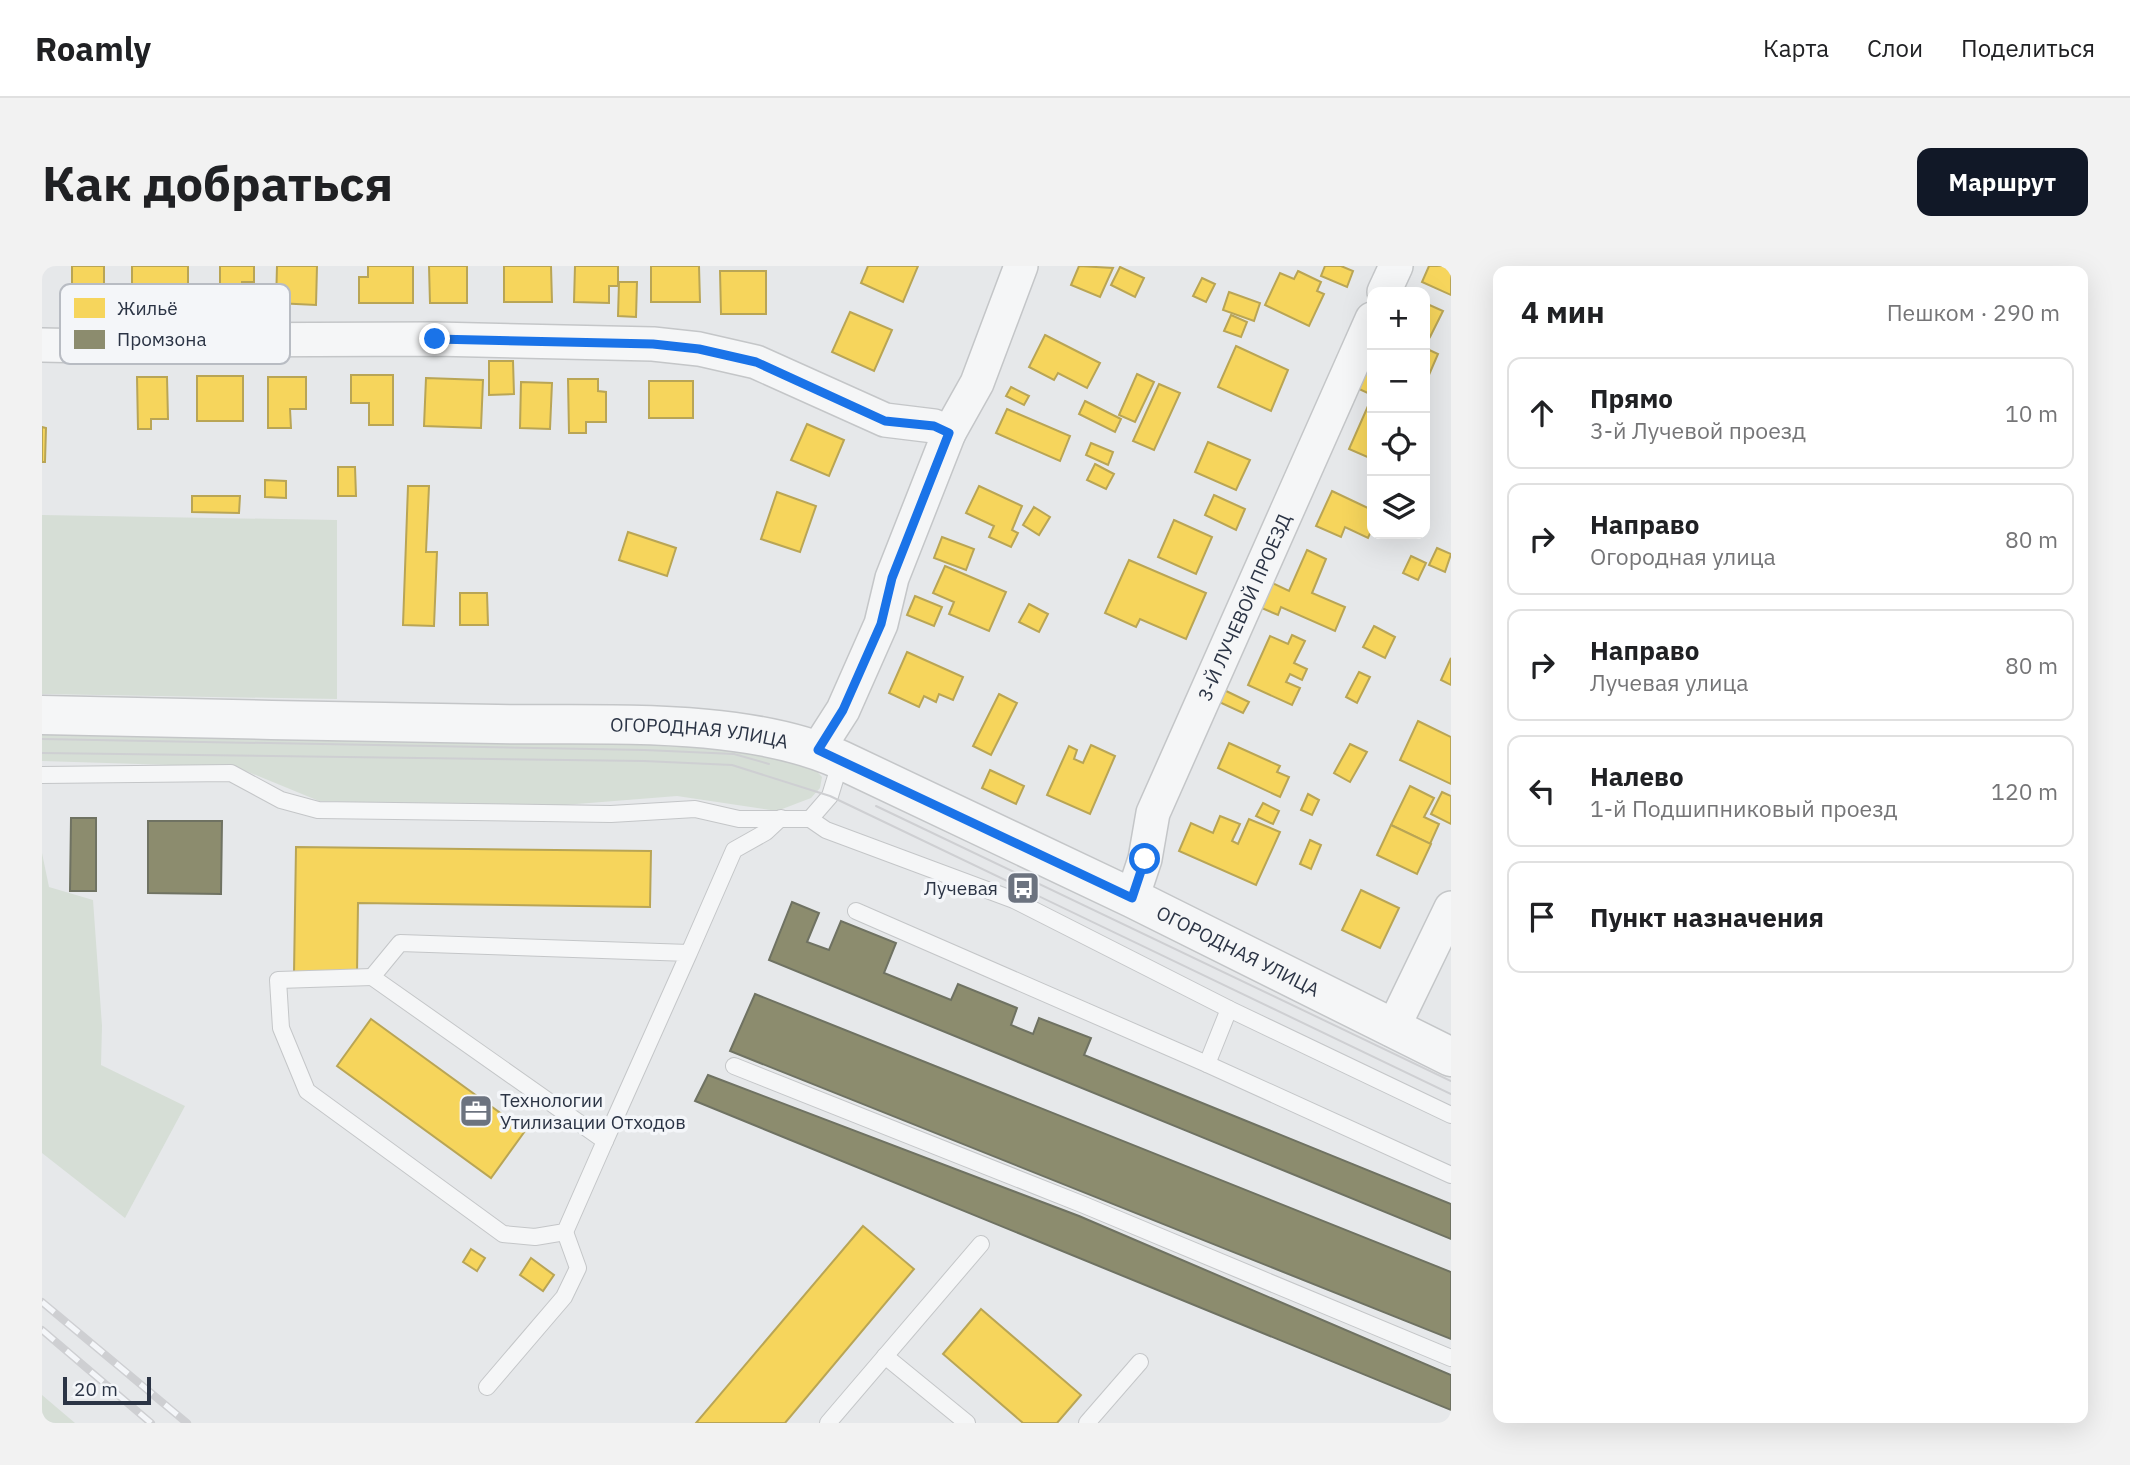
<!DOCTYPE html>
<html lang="ru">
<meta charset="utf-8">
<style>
body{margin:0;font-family:"IBM Plex Sans",sans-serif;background:#f2f2f2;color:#202124}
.controls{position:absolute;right:21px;top:21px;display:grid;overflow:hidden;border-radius:14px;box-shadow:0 7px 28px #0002}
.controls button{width:63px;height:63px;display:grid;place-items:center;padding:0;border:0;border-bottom:2px solid #e0e0e0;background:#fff;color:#202124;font:35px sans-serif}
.scale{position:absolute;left:21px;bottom:18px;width:88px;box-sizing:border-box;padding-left:7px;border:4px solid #2b3445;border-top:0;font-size:19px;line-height:24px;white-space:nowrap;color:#2b3445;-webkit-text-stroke:5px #f4f6f9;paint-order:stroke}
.stop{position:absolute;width:21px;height:21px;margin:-16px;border:5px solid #1a73e8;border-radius:50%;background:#fff}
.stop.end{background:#1a73e8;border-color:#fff;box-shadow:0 2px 7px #0008}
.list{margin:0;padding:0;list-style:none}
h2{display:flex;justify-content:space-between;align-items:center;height:91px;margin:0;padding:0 28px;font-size:30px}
h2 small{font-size:23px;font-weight:400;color:#757577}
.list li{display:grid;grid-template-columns:46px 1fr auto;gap:21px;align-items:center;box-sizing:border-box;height:112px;margin:0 14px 14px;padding:0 14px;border:2px solid #e0e0e0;border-radius:14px}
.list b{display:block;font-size:26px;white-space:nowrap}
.list p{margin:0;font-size:23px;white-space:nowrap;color:#757577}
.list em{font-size:23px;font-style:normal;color:#757577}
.icon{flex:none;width:38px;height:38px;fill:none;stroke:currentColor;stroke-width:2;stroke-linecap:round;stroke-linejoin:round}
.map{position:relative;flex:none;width:1409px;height:1157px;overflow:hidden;border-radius:14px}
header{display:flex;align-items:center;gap:42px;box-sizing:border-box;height:98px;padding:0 35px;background:#fff;border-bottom:2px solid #e0e0e0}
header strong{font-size:33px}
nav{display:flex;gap:38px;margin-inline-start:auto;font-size:24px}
.intro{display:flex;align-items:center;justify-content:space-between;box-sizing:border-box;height:168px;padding:0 42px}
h1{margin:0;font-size:49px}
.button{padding:18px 32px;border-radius:14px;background:#111827;color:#fff;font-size:24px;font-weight:700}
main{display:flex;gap:42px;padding:0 42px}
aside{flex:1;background:#fff;border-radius:14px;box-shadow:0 7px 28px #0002}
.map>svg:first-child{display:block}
.green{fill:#d6ded6}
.homes{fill:#f6d55c;stroke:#b9a555;stroke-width:2}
.industry{fill:#8c8c6e;stroke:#6f7262;stroke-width:2}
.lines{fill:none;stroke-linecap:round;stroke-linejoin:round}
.service-casing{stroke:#c4c6c8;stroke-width:18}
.minor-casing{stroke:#c4c6c8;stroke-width:36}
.tertiary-casing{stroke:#c4c6c8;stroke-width:41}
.service{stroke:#f5f6f7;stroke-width:16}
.minor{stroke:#f5f6f7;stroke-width:33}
.tertiary{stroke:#f5f6f7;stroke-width:38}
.tram{stroke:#cecfd2;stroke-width:2}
.rail-casing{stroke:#cecfd2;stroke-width:8}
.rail{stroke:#f4f6f9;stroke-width:5;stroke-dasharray:16;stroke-linecap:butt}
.route{stroke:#1a73e8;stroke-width:9}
.labels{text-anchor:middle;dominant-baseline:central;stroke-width:7;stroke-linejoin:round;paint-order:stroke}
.street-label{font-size:19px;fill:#2b3445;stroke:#f4f6f9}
.poi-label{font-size:19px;fill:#2b3445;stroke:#f4f6f9;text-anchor:end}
.key{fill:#f4f6f9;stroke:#b8bcc3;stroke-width:2}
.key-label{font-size:19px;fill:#2b3445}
</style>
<header>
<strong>Roamly</strong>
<nav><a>Карта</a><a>Слои</a><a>Поделиться</a></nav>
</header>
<div class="intro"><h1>Как добраться</h1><a class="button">Маршрут</a></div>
<main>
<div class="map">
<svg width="1409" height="1157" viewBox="0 0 1409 1157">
<rect width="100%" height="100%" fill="#e6e8ea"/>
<g class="green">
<polygon points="0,249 295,254 295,433 0,428"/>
<polygon points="0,465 616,474 719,484 771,501 780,511 778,522 769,532 735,545 635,530 497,541 277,535 194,501 0,495"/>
<polygon points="0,587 7,621 51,634 60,760 59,799 143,840 83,952 0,887"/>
<polygon points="0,1129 33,1157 0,1157"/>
</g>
<g class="homes">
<rect x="30" y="0" width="32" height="25"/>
<rect x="90" y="0" width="56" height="31"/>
<polygon points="178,0 212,0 212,16 200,16 200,32 178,32"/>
<polygon points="235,0 275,0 274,39 234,37"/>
<polygon points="326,0 371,0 371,37 317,37 317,11 326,11"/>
<polygon points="387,0 425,0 425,37 388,37"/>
<polygon points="462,0 509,0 510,36 462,36"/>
<polygon points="533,0 576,0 576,20 567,20 567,37 532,36"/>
<polygon points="609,0 657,0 658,36 609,36"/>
<polygon points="826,0 876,0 861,36 819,17"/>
<polygon points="1037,0 1071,2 1058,31 1029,19"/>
<polygon points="1283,0 1299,0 1311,5 1305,21 1279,10"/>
<polygon points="1387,0 1409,0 1409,29 1380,16"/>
<polygon points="1078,1 1102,12 1093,31 1069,19"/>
<polygon points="678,5 724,5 724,48 679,48"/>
<polygon points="1256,5 1279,16 1275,25 1282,28 1267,60 1223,39 1238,7 1252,13"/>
<polygon points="1160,12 1173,18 1164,36 1151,30"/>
<polygon points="577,16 595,16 594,51 576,50"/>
<polygon points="1187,26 1218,37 1212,55 1181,44"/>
<polygon points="1383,37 1401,45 1388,71 1383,68"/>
<polygon points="808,46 850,64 832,105 790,86"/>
<polygon points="1189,49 1205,56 1199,71 1182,65"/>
<polygon points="1003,69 1058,97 1045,122 1016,107 1012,114 987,101"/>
<polygon points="1194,80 1246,104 1229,145 1176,121"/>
<polygon points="1383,82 1396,88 1383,118"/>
<polygon points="447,95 471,95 472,128 447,129"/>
<polygon points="1324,106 1330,109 1330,129 1317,123"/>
<polygon points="1095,108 1112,116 1093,156 1077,149"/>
<polygon points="309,109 351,109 351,159 327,159 327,137 309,137"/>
<rect x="155" y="110" width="46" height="45"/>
<polygon points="95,111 125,111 126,153 109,153 109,163 96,163"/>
<polygon points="226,111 264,111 264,143 248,143 249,162 226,162"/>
<polygon points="384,112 441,114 439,162 382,160"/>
<polygon points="526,113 556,113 556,125 564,126 564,156 544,156 544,167 527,167"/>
<rect x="607" y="115" width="44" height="37"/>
<polygon points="479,116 510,117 508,163 478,162"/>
<polygon points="1117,118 1138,127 1112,184 1091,175"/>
<polygon points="969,121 987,130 982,139 964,130"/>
<polygon points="1330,131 1330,193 1307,183"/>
<polygon points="1043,135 1079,153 1073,166 1037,148"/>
<polygon points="965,143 1028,170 1018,195 954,167"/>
<polygon points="765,158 802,174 787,210 749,194"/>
<polygon points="0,161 4,162 3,196 0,196"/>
<polygon points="1166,176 1208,194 1194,224 1153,206"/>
<polygon points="1049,177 1071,186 1066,199 1044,189"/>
<polygon points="1053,198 1072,208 1064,223 1045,214"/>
<polygon points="296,201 313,201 314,230 296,230"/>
<polygon points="223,214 244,215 244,232 223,231"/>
<polygon points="366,220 387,220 384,286 395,286 392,360 361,359"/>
<polygon points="937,220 980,240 970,264 976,267 969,281 947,271 952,260 924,247"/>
<polygon points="1290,225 1330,244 1330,263 1326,272 1303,261 1299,271 1274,260"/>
<polygon points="735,226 774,240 758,286 719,273"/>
<polygon points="1172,229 1203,243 1194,264 1163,249"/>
<polygon points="150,230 198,230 197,247 150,246"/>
<polygon points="992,241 1008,251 997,269 981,259"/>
<polygon points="1132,254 1170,271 1154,308 1116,291"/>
<polygon points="586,266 634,282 625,310 577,294"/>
<polygon points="900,271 932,283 924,304 892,292"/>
<polygon points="1395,282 1409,288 1403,306 1387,299"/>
<polygon points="1265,284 1284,293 1270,327 1303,341 1293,365 1239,341 1236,349 1215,340 1226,315 1247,325"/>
<polygon points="1369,290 1384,297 1376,314 1361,307"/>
<polygon points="1087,294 1164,327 1144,373 1098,353 1094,361 1063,347"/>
<polygon points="903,300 964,326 947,365 907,348 912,336 891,327"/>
<polygon points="418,327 445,327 446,359 418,359"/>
<polygon points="873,330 900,341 892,360 865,349"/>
<polygon points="987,338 1006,348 997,366 977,356"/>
<polygon points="1332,360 1353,371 1343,392 1321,381"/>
<polygon points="1250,369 1263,375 1252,397 1265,403 1260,414 1248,408 1244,416 1258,422 1250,439 1206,419 1228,370 1246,378"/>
<polygon points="865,386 921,411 911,434 897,428 894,436 882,430 877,441 847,427"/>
<polygon points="1409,392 1409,419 1399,414"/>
<polygon points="1317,406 1328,411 1315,437 1304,431"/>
<polygon points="1180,423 1207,436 1201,447 1175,435"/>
<polygon points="957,428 975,437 949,489 931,480"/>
<polygon points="1376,455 1409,471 1409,518 1358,494"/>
<polygon points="1187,477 1238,500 1235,506 1247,511 1238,531 1176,502"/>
<polygon points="1308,478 1325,486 1308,516 1292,507"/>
<polygon points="1049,479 1073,490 1048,548 1005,529 1027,480 1035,484 1032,493 1041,497"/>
<polygon points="948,504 982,520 974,538 940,522"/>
<polygon points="1368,520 1392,532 1382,551 1397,558 1388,578 1349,559"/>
<polygon points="1400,526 1409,530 1409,558 1389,548"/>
<polygon points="1266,528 1277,534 1270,549 1259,544"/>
<polygon points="1221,537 1237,545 1231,558 1214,550"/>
<polygon points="1178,550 1198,558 1190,575 1196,578 1207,553 1238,566 1214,619 1137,585 1149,557 1171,567"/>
<polygon points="1349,559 1389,578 1375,608 1335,589"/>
<polygon points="1268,574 1279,579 1269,603 1258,598"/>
<polygon points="254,581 609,585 608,641 316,637 315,708 252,708"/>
<polygon points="1319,624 1357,642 1338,682 1300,664"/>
<polygon points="329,753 483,865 449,912 295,800"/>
<polygon points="821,960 872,1003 743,1157 654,1157"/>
<polygon points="429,983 443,992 435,1005 421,996"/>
<polygon points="489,992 512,1009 501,1025 478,1009"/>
<polygon points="939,1043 1039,1129 1015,1157 981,1157 901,1088"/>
</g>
<g class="industry">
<polygon points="29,552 54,552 54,625 28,625"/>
<polygon points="106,555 180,555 179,628 106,627"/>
<polygon points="750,636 777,647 765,676 787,684 799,655 854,677 842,707 909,734 916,718 975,742 969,759 991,768 997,752 1049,772 1042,789 1409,938 1409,973 727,694"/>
<polygon points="713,728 1409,1006 1409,1073 688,785"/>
<polygon points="666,809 1037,950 1409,1109 1409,1144 653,835"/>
</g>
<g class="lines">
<defs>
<g id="service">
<polyline points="0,509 189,507 239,534 276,544 569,548 653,543 697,553 768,553 784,564 972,634 1187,743 1409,849"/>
<polyline points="768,553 788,530 799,494"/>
<polyline points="814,645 1165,798 1187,743"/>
<polyline points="647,687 563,875 330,711 358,677 647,687 692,584 724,566 739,552"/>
<polyline points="330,711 236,714 239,762 265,825 461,968 493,971 523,966 563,875"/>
<polyline points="1165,798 1409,909"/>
<polyline points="692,800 1042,939 1409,1092"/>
<polyline points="843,1090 925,1157"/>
<polyline points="445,1121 522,1031 536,1002 523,966"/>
<polyline points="786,1157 939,978"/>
<polyline points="1045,1157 1098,1096"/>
</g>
<g id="minor">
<polyline points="1342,26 1354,0"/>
<polyline points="0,79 48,80 136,74 393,73 611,78 657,83 714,96 843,154 892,160 907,167"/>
<polyline points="776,483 801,444 839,358 850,312 907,167 935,117 979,0"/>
<path id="s1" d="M1090,632L1103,593L1111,547L1330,53"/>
<polyline points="1350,764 1409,642"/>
</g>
<g id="tertiary">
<path id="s2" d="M0,449C152,453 303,455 455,458C562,460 701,450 799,494L1090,632L1409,791"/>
</g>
</defs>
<use href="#service" class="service-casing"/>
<use href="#minor" class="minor-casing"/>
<use href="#tertiary" class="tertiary-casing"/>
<use href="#service" class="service"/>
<use href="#minor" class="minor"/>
<use href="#tertiary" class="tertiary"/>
<g class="tram">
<polyline points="0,473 603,484 692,488 727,498"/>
<polyline points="0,487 602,495 690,499 788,530 1409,828"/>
<polyline points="834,540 1409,815"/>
</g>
<defs>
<g id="rail">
<polyline points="0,1036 145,1157"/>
<polyline points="0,1064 109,1157"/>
</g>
</defs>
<use href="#rail" class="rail-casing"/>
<use href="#rail" class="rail"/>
</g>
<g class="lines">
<polyline class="route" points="393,73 611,78 657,83 714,96 843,155 892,160 907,167 850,312 839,358 801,444 776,484 1090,632 1103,593"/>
</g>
<defs>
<symbol id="bus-square" viewBox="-11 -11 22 22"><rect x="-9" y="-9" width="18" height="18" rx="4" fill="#6c737f" stroke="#f4f6f9"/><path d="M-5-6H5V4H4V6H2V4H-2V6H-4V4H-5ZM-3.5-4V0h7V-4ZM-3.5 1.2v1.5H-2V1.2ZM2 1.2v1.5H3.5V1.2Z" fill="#fff"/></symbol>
<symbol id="office-square" viewBox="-11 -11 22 22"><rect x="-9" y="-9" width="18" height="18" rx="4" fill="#6c737f" stroke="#f4f6f9"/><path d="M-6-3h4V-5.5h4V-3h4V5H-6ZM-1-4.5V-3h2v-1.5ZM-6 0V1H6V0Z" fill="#fff"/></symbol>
</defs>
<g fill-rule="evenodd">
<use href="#bus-square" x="962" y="603" width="38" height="38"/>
<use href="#office-square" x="415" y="826" width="38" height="38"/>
</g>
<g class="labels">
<g class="street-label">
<text stroke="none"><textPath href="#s1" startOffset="313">3-Й ЛУЧЕВОЙ ПРОЕЗД</textPath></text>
<text stroke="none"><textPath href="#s2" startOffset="658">ОГОРОДНАЯ УЛИЦА</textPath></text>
<text stroke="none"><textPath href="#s2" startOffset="1244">ОГОРОДНАЯ УЛИЦА</textPath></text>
</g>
<g class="poi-label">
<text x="956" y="622">Лучевая</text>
<text x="458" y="834" text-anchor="start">Технологии<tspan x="458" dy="22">Утилизации Отходов</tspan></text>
</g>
</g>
<rect x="18" y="18" width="230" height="80" rx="10" class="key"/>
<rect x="32" y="32" width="31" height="20" fill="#f6d55c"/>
<rect x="32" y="64" width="31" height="19" fill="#8c8c6e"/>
<g class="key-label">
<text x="75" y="49">Жильё</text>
<text x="75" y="80">Промзона</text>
</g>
</svg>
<div class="controls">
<button>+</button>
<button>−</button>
<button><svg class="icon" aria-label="locate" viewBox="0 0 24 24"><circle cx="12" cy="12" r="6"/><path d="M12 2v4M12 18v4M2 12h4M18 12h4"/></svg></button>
<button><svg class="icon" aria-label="layers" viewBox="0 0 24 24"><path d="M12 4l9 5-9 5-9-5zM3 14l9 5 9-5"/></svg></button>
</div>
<div class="scale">20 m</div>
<div class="stop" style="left:1103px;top:593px"></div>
<div class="stop end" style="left:393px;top:73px"></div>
</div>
<aside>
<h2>4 мин<small>Пешком · 290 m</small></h2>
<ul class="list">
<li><svg class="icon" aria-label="ahead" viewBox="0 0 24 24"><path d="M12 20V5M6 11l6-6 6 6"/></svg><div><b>Прямо</b><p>3-й Лучевой проезд</p></div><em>10 m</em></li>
<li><svg class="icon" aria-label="right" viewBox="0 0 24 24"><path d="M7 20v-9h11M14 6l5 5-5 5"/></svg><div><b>Направо</b><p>Огородная улица</p></div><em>80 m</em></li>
<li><svg class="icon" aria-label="right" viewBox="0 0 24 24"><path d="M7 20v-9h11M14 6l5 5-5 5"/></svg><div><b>Направо</b><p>Лучевая улица</p></div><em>80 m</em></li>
<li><svg class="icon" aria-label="left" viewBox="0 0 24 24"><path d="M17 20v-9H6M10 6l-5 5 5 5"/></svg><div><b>Налево</b><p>1-й Подшипниковый проезд</p></div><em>120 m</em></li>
<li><svg class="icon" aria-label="arrive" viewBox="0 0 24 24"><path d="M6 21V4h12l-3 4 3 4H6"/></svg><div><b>Пункт назначения</b></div></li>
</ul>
</aside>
</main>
